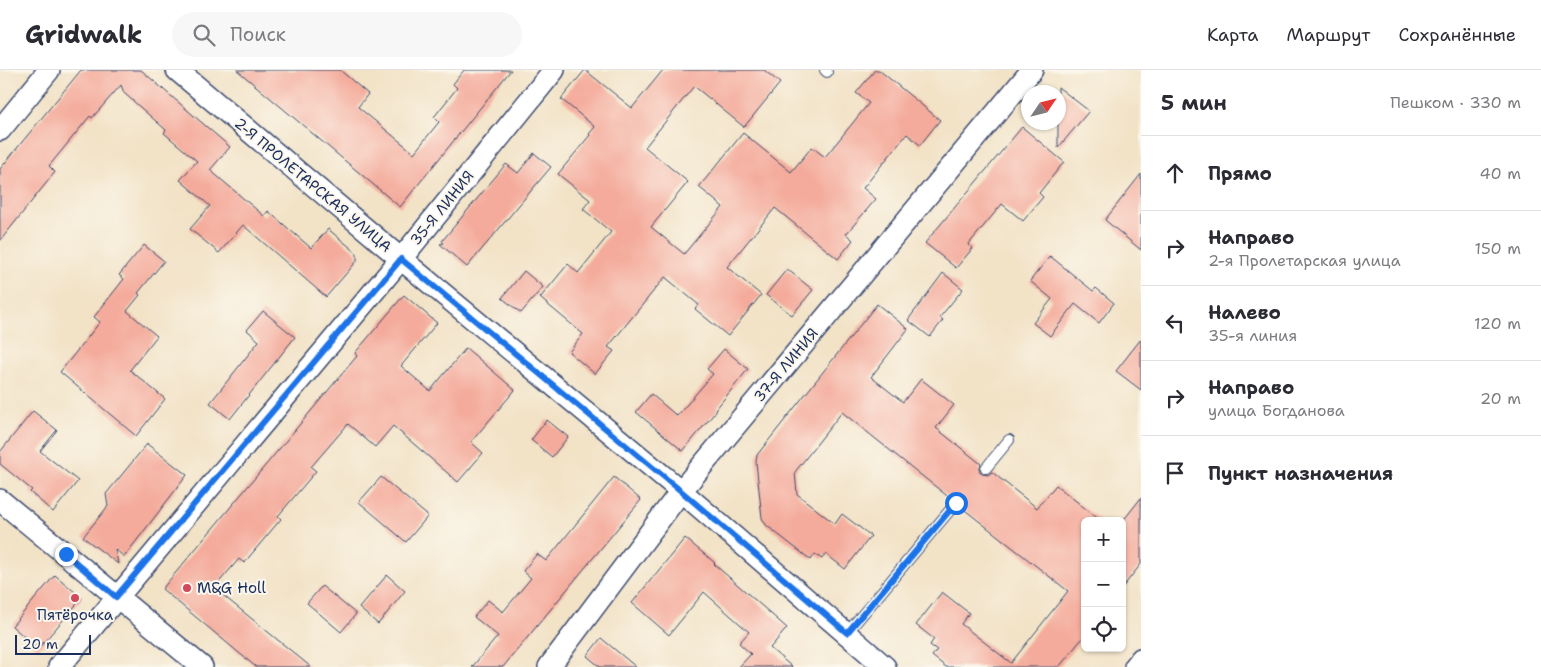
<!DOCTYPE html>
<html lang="ru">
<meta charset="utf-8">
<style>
body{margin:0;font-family:"Shantell Sans",sans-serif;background:#f7f7f7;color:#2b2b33}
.controls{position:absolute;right:15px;bottom:15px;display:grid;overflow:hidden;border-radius:8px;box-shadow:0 1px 4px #0004}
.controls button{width:45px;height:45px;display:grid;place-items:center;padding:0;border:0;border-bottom:1px solid #e1e1e2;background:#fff;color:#2b2b33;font:25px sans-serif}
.compass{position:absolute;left:1021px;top:15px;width:45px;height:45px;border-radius:50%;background:#fff;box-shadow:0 1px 4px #0004;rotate:55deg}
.scale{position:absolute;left:15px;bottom:12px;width:76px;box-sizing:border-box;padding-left:5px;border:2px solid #1b2f5e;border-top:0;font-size:14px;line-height:18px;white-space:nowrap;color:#1b2f5e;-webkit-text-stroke:4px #fbf7ec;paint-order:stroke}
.stop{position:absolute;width:15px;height:15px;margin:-11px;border:4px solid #1a73e8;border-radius:50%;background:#fff}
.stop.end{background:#1a73e8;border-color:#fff;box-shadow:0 1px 5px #0008}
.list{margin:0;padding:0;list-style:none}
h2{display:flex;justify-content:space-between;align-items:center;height:65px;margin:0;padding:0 20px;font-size:21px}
h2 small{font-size:16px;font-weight:400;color:#7c7c81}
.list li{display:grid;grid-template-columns:32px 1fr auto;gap:15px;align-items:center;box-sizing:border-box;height:75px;padding:0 20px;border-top:1px solid #e1e1e2}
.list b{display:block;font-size:19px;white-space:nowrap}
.list p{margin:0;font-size:16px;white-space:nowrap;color:#7c7c81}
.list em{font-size:16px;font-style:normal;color:#7c7c81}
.icon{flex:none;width:28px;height:28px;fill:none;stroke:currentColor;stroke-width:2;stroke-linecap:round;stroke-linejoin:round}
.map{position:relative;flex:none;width:1141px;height:597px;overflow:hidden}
header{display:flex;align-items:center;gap:30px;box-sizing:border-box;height:70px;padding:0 25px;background:#fff;border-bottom:1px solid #e1e1e2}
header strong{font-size:24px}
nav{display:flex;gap:28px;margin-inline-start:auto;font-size:18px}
.search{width:350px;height:45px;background:#f7f7f7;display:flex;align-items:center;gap:12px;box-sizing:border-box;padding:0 18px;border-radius:28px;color:#7c7c81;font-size:19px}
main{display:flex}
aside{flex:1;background:#fff}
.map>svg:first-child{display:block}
.building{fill:#f4ab9b}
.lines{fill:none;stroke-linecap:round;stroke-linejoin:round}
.service-casing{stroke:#3b4a6e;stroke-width:12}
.minor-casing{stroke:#3b4a6e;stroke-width:24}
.service{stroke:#fff;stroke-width:10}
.minor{stroke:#fff;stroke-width:21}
.route{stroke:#1a73e8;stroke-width:6}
.poi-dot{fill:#d1495b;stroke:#fbf7ec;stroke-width:2}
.labels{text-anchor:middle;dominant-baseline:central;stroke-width:4;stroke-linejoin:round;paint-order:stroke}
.street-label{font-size:15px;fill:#1b2f5e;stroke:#fbf7ec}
.poi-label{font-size:15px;fill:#1b2f5e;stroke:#fbf7ec;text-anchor:start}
</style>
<header>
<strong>Gridwalk</strong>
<div class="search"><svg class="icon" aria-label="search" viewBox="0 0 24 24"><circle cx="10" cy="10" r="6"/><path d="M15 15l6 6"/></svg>Поиск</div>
<nav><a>Карта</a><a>Маршрут</a><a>Сохранённые</a></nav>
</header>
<main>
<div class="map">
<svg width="1141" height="597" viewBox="0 0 1141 597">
<rect width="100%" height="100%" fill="#fbf7ec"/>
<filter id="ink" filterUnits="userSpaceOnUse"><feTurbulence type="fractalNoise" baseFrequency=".02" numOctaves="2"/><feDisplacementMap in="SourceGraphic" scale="10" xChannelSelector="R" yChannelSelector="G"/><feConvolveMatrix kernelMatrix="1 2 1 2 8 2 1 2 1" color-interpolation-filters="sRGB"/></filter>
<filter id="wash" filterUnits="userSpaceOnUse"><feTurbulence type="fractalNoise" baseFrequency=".0096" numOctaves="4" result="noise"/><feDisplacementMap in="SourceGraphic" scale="20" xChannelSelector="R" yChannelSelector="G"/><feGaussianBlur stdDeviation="1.12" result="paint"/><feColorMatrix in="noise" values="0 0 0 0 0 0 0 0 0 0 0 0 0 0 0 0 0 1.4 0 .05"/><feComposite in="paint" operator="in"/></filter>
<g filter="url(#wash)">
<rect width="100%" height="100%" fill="#f2e2c6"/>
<g id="blocks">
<g class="building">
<polygon points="81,0 141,0 230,77 210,100 264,146 268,141 311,178 328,159 357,183 357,191 326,227 243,155 219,183 190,159 210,136 180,110 197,91 164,63 166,60 124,23 121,15 92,48 90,46 49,96 55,102 0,171 0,99"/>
<polygon points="237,0 340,0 368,24 358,37 414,83 439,52 434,47 457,18 453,14 464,0 511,0 400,137"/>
<polygon points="585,0 632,38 663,0 764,0 780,13 744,57 694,16 645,77 688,112 651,157 684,184 723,137 699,117 743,63 791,102 812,77 825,87 869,33 856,23 875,0 879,0 940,50 920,75 907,64 863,118 876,129 846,164 853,170 838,189 775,138 727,197 761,225 728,266 695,239 699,235 665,207 608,277 614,281 595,304 569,282 583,264 540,228 568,194 578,203 611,162 583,139 590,130 558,104 590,65 589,64 595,57 561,29"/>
<polygon points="1058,17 1089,41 1058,78"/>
<polygon points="1022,57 1064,92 1039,123 1043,127 1023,151 1002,134 968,175 973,178 956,198 925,173"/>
<polygon points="534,83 551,97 467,197 440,174 444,173 442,171 506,94 518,103"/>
<polygon points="1141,104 1141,180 1105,150"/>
<polygon points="144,175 164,191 138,223 140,225 127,241 157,266 130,300 165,329 136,366 60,302 100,252 94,247 124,209 119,205"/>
<polygon points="1050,186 1093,221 1096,218 1114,233 1099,253 1075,234 1050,266 1033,253 1052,229 1030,211"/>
<polygon points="787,199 813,220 792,245 766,225"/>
<polygon points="524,201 543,217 521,243 502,228"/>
<polygon points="943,203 963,219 940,247 943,250 930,267 908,250"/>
<polygon points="404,225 437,253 401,296 430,321 466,278 515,320 471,372 483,383 458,412 393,356 375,377 348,354 311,397 316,401 278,446 281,449 244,493 239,489 214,518 311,597 256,597 162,519 357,286 355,283"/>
<polygon points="877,234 908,259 871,307 903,332 921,309 954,335 936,358 981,394 979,400 982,404 988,405 992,402 1037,438 1056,415 1101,451 1085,451 1085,565 1059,597 946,597 932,586 937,580 930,575 934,569 916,555 942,522 969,543 961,554 1011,593 1068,521 961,437 963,431 960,427 954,426 951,429 842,342 795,402 797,424 835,454 842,444 871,466 845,499 826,484 822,489 815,484 811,490 766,455 762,448 756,392 757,385"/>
<polygon points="263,241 295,267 230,349 210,333 259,271 247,260"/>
<polygon points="1141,269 1141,320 1116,301"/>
<polygon points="724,279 748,299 716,339 717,340 683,381 636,342 651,324 677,346 713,304 707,299"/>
<polygon points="33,341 57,360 40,381 78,411 53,442 30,422 32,420 0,394 0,382"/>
<polygon points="547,350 568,367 552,387 531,370"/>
<polygon points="147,374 187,405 124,487 115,479 118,494 83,467 108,436 106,424"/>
<polygon points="381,407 428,446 406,472 359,432"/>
<polygon points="614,407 641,430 503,597 472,597 498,566 474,547 488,530 503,542 531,508 523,501 537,484 546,491"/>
<polygon points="1141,428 1141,494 1122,518 1122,452"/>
<polygon points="685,468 715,493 714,494 787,558 770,578 792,597 739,597 751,584 739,573 749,562 704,522 669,565 632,533"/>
<polygon points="55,505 82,528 38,579 12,556"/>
<polygon points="387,505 405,521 378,554 359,538"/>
<polygon points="322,516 356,544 341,562 307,533"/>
<polygon points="601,568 636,597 600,597 587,586"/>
</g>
</g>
</g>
<g filter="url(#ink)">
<use href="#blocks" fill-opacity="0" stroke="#3b4a6e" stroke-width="1"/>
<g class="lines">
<defs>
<g id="service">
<polyline points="825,0 827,2"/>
<polyline points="986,398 1009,370"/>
<polyline points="847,563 956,433"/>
</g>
<g id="minor">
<polyline points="177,0 401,189 681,421 885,597"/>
<polyline points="0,60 49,0"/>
<polyline points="0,430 202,597"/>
<polyline points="59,597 401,189 554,0"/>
<polyline points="549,597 681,421 1032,0"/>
<polyline points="1135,597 1141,589"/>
</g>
</defs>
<use href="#service" class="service-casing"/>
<use href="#minor" class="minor-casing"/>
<use href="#service" class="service"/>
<use href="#minor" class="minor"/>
</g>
</g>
<g class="lines" filter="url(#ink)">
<polyline class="route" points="66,484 116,527 401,189 681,421 847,563 956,433"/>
</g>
<g class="poi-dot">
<circle cx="187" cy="518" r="5"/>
<circle cx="75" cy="528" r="5"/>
</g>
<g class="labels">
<g class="street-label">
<text transform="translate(313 115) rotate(40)">2-Я ПРОЛЕТАРСКАЯ УЛИЦА</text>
<text transform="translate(442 138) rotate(-51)">35-Я ЛИНИЯ</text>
<text transform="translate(786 295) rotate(-50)">37-Я ЛИНИЯ</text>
</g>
<g class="poi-label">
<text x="197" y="518">M&amp;G Holl</text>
<text x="75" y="545" text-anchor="middle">Пятёрочка</text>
</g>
</g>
</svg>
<div class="controls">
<button>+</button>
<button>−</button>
<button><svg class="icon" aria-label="locate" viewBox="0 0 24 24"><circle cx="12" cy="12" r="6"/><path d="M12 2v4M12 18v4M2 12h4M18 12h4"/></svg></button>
</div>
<svg class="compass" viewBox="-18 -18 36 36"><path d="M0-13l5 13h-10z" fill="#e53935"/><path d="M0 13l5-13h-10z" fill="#7c7c81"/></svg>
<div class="scale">20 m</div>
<div class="stop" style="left:956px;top:433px"></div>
<div class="stop end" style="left:66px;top:484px"></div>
</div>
<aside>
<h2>5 мин<small>Пешком · 330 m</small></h2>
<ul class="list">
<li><svg class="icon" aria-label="ahead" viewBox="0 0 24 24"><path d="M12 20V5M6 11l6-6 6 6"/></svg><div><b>Прямо</b></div><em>40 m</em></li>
<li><svg class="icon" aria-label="right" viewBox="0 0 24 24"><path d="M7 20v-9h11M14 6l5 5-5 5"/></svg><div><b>Направо</b><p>2-я Пролетарская улица</p></div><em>150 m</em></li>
<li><svg class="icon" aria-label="left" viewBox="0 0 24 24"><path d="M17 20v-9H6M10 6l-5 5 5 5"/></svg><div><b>Налево</b><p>35-я линия</p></div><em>120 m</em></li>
<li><svg class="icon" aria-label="right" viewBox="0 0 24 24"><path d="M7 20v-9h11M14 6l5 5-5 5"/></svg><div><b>Направо</b><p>улица Богданова</p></div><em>20 m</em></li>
<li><svg class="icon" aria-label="arrive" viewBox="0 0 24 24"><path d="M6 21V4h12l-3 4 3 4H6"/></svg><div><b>Пункт назначения</b></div></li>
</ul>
</aside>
</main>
